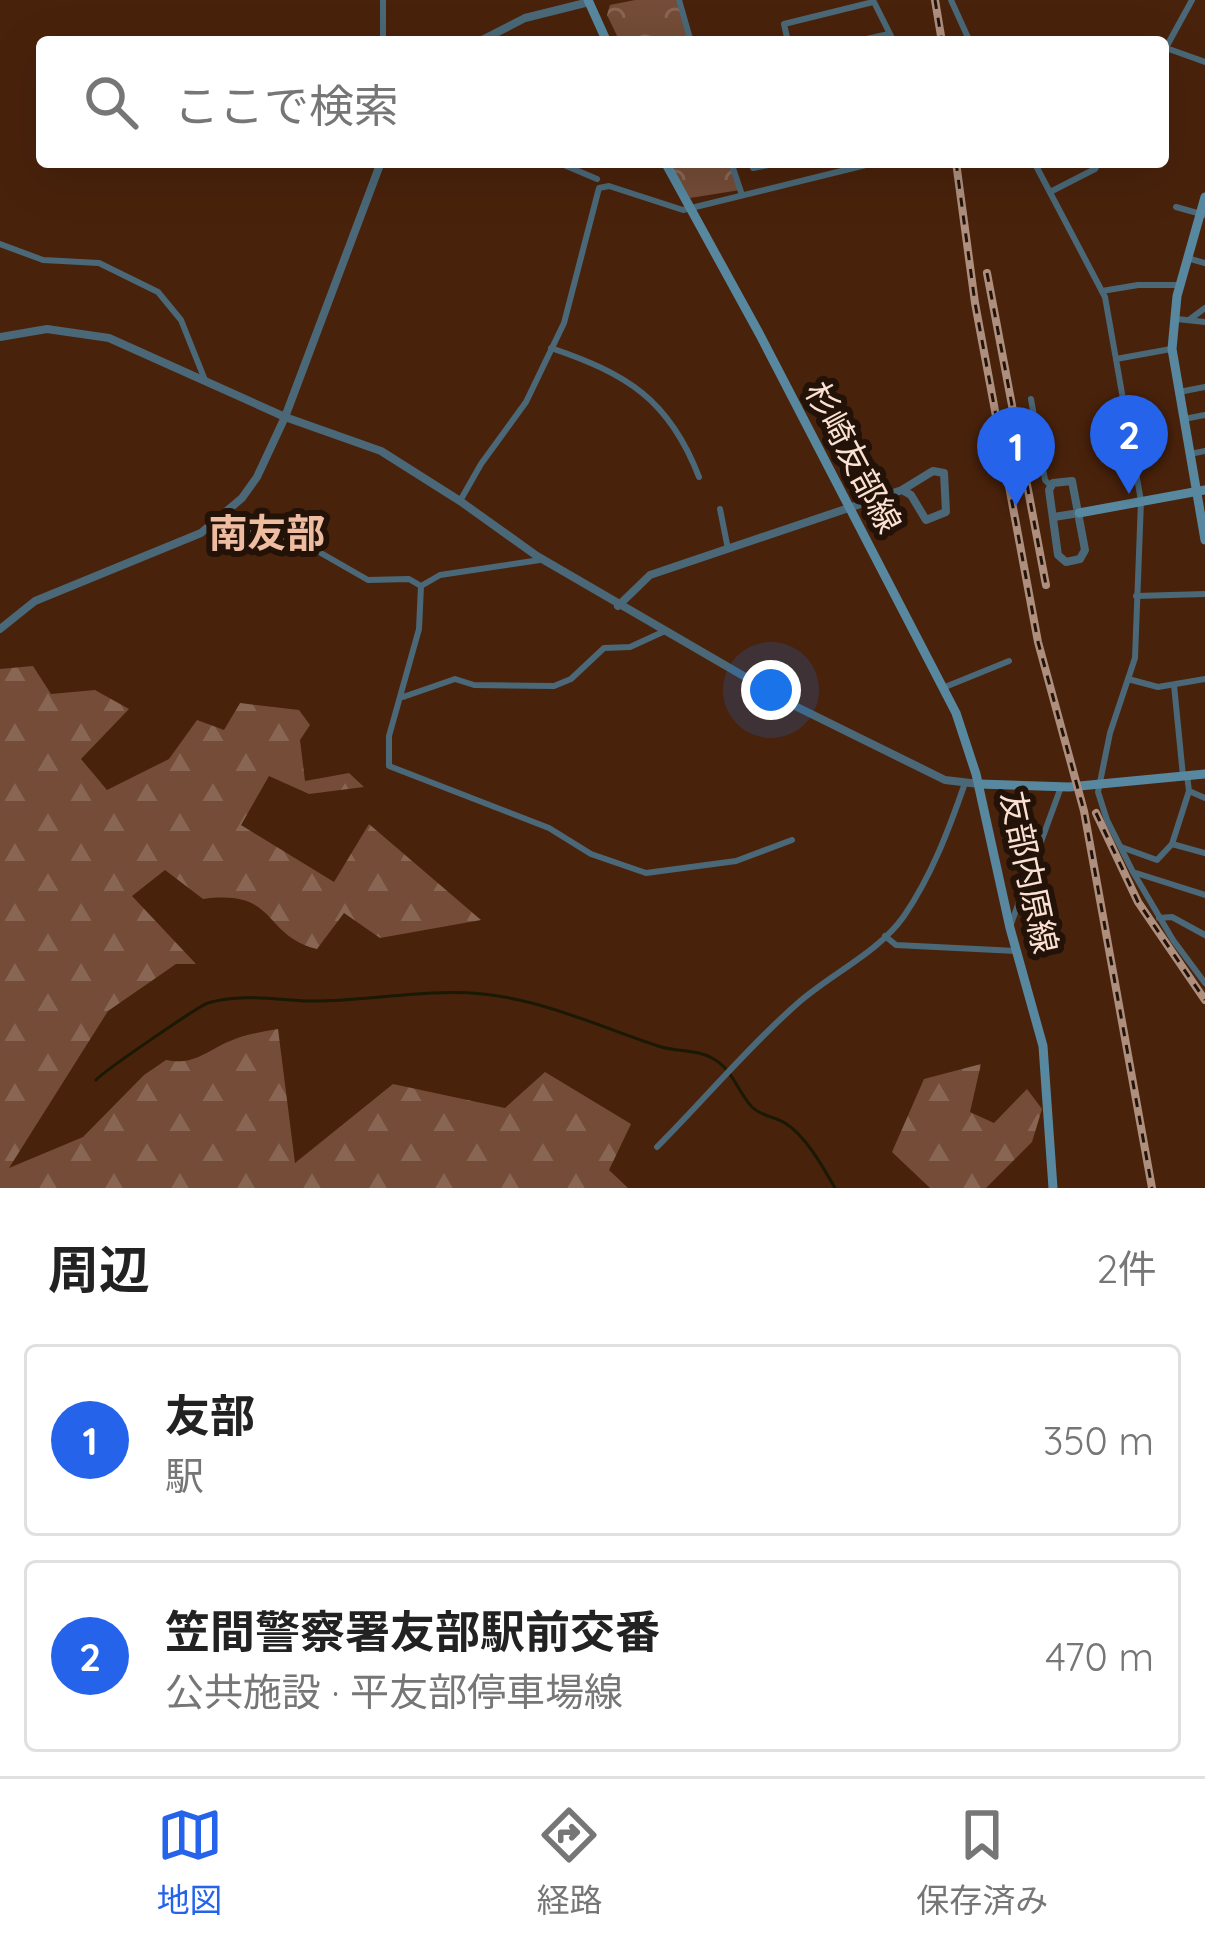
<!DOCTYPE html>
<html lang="ja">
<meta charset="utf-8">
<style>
body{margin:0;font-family:Quicksand,"Noto Sans JP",sans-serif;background:#f2f2f2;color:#222}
.you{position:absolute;left:771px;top:690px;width:42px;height:42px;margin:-30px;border:9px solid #fff;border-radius:50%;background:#1a73e8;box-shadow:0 0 0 18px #1a73e833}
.badge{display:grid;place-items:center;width:78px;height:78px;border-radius:50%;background:#2563eb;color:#fff;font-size:39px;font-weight:700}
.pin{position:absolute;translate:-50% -99px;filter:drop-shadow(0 3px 6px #0008)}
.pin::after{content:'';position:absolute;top:63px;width:42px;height:36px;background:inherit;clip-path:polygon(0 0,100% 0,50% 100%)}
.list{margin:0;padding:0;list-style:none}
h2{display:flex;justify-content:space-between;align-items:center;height:156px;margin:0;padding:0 48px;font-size:51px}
h2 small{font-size:39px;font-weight:400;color:#767676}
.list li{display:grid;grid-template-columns:78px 1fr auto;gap:36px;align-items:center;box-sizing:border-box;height:192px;margin:0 24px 24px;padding:0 24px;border:3px solid #e0e0e0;border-radius:12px}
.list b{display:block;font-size:45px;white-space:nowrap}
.list p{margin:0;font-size:39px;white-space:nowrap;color:#767676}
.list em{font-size:39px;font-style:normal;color:#767676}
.icon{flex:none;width:66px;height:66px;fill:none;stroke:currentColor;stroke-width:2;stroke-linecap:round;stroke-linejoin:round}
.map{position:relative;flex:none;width:1205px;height:1188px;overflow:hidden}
.search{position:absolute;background:#fff;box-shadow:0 12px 48px #0002;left:36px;right:36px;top:36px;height:132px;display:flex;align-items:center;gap:30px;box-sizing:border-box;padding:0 42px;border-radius:12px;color:#767676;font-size:45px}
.sheet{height:588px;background:#fff}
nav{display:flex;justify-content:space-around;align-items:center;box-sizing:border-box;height:168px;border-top:3px solid #e0e0e0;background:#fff;font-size:33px;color:#767676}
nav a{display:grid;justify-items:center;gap:6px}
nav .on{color:#2563eb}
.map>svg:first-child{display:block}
.forest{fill:url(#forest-firs)}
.park{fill:url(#park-crowns)}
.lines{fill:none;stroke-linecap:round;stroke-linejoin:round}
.stream{stroke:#191904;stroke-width:3}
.minor{stroke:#4a6877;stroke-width:6}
.tertiary{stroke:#4a6877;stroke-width:8}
.secondary{stroke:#57889f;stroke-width:9}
.rail-casing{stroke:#ae8e7d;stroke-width:8}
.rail{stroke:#231208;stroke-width:3;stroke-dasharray:9;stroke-linecap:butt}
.labels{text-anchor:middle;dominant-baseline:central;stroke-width:12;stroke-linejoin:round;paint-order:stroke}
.street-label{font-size:33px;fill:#fbe1d3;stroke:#231208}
.quarter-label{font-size:39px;font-weight:bold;fill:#eebca1;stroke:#231208}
</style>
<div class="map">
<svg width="1205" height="1188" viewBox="0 0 1205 1188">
<defs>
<pattern id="forest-firs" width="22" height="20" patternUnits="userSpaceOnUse" patternTransform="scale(3)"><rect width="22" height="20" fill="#744c37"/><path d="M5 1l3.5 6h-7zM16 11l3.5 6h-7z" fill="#896653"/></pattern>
<pattern id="park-crowns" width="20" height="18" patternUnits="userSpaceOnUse" patternTransform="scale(3)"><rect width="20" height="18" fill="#744c37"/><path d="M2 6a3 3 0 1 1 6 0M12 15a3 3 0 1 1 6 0" fill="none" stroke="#896653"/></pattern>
</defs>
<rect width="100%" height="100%" fill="#49220b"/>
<g class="forest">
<path d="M33,666L51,694L95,690L129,709L81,759L107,790L169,759L197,720L224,730L240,703L299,710L310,725L300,740L305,781L349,773L364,787L309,794L269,776L241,825L334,882L369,824L481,920L380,938L344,913L317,949C261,935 279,889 203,899L165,870L132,896L196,964H176L108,1011L9,1168L83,1137L144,1075L166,1060C194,1066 206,1051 230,1041C245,1034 262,1032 278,1029L295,1163L393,1084L505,1108L545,1072L631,1124L609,1170L628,1188H0V669Z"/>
<polygon points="981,1064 970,1112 994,1123 1027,1089 1042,1109 1032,1142 986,1188 930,1188 892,1152 924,1079"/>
</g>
<g class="park">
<polygon points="635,0 678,0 692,42 620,42 607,15 610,5"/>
<polygon points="669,162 731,162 740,190 690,198"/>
</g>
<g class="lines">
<path class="stream" d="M96,1080C101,1073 200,1005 208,1003C241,993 276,1000 309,1001C367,1002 424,988 483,994C543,1000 601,1027 658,1046C675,1052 697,1049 712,1058C733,1069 737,1091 752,1107C761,1116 775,1117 785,1123C806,1136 823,1167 835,1188"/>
<g class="minor">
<polyline points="383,0 383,42"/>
<polyline points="679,0 691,42"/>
<polyline points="951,0 970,42"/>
<polyline points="874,2 894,42"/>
<polyline points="788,42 784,24 873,2"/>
<polyline points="853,42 889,34"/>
<polyline points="1166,48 1205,62"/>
<polyline points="1163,53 1192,0"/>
<polyline points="557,162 597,179"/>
<polyline points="731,162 742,195"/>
<polyline points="751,162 753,168 785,162"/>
<polyline points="1034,162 1105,297 1141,501 1135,658 1110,733 1098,792 1107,820 1133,872 1173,940 1205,983"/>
<polyline points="1050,192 1095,169 1099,162"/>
<polyline points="1176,207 1205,215"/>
<polyline points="0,244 43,260 99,263 158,292 181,320 205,380"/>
<polyline points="1187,258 1205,263"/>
<polyline points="1102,291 1138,285 1180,285"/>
<polyline points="1177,319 1205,322"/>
<polyline points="1189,320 1205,308"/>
<path d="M551,348C627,374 669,399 699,477"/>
<polyline points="1116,359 1171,349"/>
<polyline points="1179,392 1205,387"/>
<polyline points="1031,399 1045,480 1050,485"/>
<polyline points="1184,419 1205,415"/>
<polyline points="1190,454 1205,451"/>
<polyline points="460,501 481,464 526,402 564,323 599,188 609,186 683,210 878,162"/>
<polyline points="720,509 728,549"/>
<polyline points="222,517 252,530 300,541 368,580 409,579 421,586"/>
<polyline points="540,560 440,575 421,586 419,629 389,736 389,766 549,828 591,854 646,873 736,861 792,840"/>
<polyline points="1136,596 1205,594"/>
<polyline points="1128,679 1158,687 1205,679"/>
<polyline points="1174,685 1183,776"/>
<polyline points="945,687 1009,661"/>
<polyline points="403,697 455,679 474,685 554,686 571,679 604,648 630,647 665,631"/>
<polyline points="1187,775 1189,791 1205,798"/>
<polyline points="1172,844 1205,853"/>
<polyline points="1121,847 1157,860 1172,844 1189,791"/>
<polyline points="1136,873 1205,895"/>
<polyline points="1159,918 1172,917 1205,935"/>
<polyline points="1011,924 1061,787"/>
<polyline points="885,936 896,945 1016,951"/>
<path d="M657,1147C705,1099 747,1048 798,1003C832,973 878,953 904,916C932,875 949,829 965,783"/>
</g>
<g class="tertiary">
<polyline points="478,42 525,18 589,2"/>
<polyline points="0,337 47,329 109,338 285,417 381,451 460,501 537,556 795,706 945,780 979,784"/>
<polygon points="1072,481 1085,550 1080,559 1066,562 1058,555 1049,490 1053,483"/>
<polyline points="1054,517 1079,513"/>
<polyline points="618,606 650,575 902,490 933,471 944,473 946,512 926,520 911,495 902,490"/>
<polyline points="0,629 35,601 201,533 242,498 257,477 285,417 381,162"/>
</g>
<g class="secondary">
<polyline points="588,0 607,42"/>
<polyline points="665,162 760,335 956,713 976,774 1010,928 1043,1046 1053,1188"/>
<polyline points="1205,197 1177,296 1172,349 1205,540"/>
<polyline points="1079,513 1205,490"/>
<polyline points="979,784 1069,787 1205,774"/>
</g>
<defs>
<g id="rail">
<polyline points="935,0 942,42"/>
<polyline points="956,162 975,303 1038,642 1084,811 1152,1188"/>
<polyline points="987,273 1046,585"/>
<polyline points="1096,813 1138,902 1205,1000"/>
</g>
</defs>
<use href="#rail" class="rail-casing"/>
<use href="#rail" class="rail"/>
</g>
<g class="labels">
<g class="street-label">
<text transform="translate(854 457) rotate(62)">杉崎友部線</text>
<text transform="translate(1030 872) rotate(78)">友部内原線</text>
</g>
<g class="quarter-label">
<text x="267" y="532">南友部</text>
</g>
</g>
</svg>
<div class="you"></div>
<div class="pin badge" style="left:1016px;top:506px">1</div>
<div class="pin badge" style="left:1129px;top:494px">2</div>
<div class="search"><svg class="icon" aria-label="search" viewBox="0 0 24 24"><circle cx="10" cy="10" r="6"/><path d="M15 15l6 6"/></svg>ここで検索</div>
</div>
<section class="sheet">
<h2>周辺<small>2件</small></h2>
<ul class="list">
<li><span class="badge">1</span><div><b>友部</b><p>駅</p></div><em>350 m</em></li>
<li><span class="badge">2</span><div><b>笠間警察署友部駅前交番</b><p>公共施設 · 平友部停車場線</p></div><em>470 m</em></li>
</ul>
</section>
<nav>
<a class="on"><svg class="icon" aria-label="map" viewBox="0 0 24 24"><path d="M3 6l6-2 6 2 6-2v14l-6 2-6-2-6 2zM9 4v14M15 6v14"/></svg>地図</a>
<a><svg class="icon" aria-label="directions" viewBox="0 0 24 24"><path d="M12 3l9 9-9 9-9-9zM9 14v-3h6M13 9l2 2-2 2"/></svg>経路</a>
<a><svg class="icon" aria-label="saved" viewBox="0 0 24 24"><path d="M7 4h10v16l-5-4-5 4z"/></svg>保存済み</a>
</nav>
